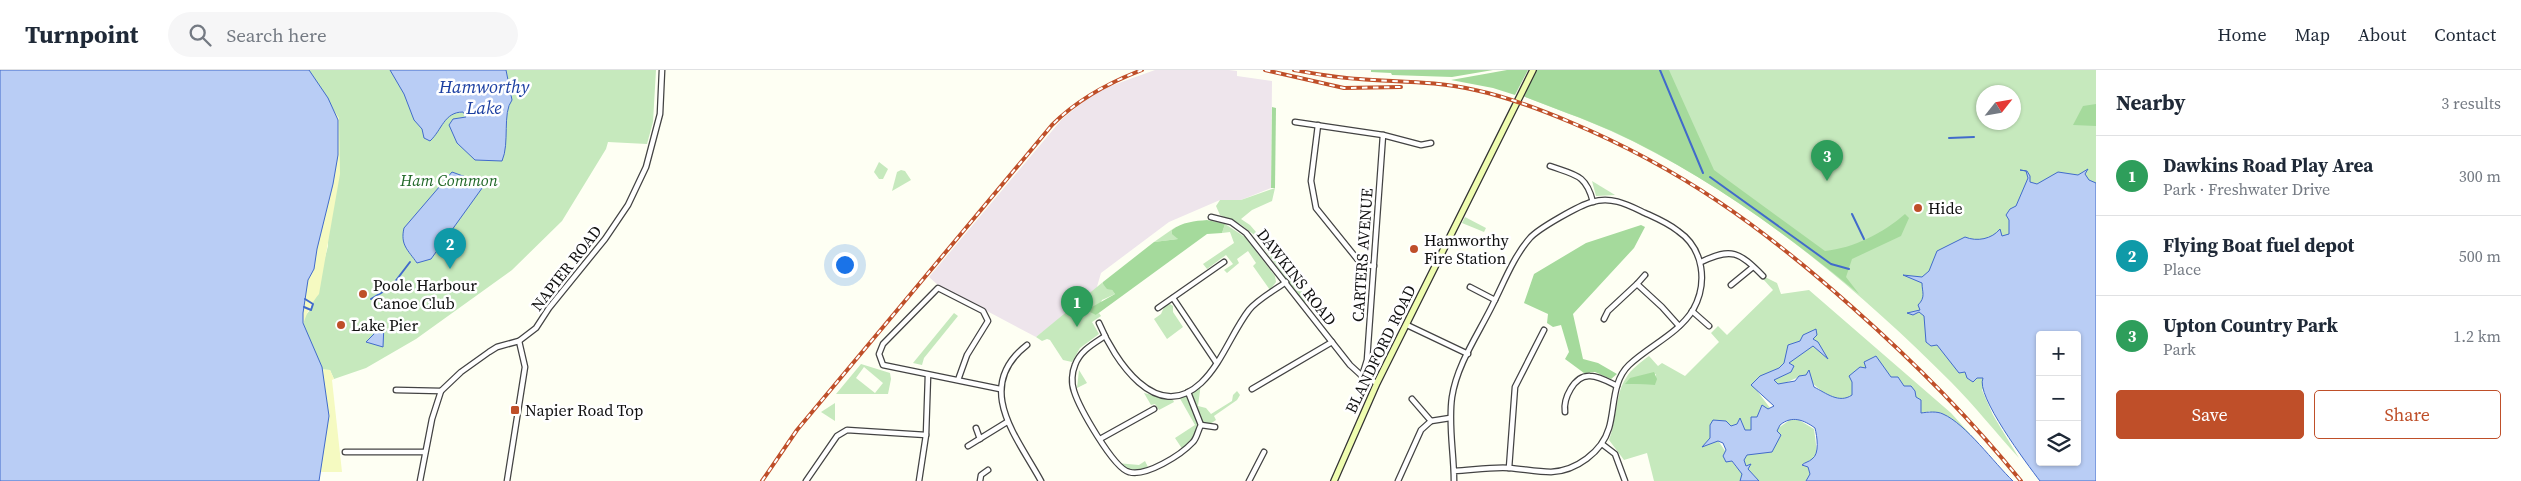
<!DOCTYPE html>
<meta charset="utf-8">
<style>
body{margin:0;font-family:"Source Serif 4",serif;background:#f6f6f7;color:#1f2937}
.controls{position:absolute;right:15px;bottom:15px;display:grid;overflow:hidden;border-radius:5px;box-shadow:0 1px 4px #0004}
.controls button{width:45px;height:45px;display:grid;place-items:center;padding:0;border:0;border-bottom:1px solid #e0e1e3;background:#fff;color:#1f2937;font:25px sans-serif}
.compass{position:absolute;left:1976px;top:15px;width:45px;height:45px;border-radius:50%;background:#fff;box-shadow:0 1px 4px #0004;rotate:59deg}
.you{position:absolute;left:844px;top:194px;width:18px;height:18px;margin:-12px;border:4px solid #fff;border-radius:50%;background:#1a73e8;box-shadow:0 0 0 8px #1a73e833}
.badge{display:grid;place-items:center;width:32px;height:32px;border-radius:50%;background:#bf4f29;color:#fff;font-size:16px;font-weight:700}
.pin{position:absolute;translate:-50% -41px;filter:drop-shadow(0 1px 2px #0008)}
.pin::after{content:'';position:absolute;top:26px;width:18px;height:15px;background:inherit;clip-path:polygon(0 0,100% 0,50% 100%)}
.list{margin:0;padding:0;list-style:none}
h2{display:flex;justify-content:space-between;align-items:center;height:65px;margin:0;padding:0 20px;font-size:21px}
h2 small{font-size:16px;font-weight:400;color:#747a83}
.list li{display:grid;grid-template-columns:32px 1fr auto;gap:15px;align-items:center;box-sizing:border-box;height:80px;padding:0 20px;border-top:1px solid #e0e1e3}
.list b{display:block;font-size:19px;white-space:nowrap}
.list p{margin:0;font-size:16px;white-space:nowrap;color:#747a83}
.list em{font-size:16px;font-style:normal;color:#747a83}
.actions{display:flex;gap:10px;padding:15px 20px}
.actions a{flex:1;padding:11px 0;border:1px solid #bf4f29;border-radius:5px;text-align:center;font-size:18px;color:#bf4f29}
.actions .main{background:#bf4f29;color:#fff}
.icon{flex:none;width:28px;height:28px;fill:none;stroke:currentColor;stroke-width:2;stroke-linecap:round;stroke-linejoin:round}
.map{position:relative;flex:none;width:2096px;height:411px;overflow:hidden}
header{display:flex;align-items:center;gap:30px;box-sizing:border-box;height:70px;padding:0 25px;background:#fff;border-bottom:1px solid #e0e1e3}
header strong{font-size:24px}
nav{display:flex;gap:28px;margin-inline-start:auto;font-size:18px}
.search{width:350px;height:45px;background:#f6f6f7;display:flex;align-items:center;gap:12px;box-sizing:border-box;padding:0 18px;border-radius:28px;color:#747a83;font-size:19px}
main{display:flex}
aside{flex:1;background:#fff}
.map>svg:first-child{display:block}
.industrial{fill:#eee5ec}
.green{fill:#c6e9bd;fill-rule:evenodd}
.forest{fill:#a5da9c}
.sand{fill:#f5fac1}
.water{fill:#b9cdf5;stroke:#416bcb;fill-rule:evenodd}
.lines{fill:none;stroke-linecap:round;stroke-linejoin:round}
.stream{stroke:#416bcb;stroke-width:2}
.street-casing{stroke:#434343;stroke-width:7}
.secondary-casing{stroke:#323232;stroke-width:8}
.street{stroke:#fff;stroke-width:4.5}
.secondary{stroke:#effdb0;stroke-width:5.5}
.rail-casing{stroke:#bf4f29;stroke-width:4}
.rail{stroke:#fff;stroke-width:2;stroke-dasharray:5.5;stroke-linecap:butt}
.poi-dot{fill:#bf4f29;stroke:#fff;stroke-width:2}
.labels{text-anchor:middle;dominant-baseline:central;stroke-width:5;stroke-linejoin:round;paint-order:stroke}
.park-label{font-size:16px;font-style:italic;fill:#206827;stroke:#fff}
.poi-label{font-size:16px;fill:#101010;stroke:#fff;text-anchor:start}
.street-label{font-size:16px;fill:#101010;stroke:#fff}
.water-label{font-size:18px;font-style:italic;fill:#1a3ea1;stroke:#fff}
</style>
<header>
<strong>Turnpoint</strong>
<div class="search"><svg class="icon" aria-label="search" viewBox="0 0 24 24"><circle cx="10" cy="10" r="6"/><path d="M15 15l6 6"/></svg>Search here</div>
<nav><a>Home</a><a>Map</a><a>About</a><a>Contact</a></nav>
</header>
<main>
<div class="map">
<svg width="2096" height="411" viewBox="0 0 2096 411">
<rect width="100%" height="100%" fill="#fefff3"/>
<polygon class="industrial" points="1155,0 1229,0 1237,1 1237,6 1272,11 1271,118 1241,130 1220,130 1169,152 1101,203 1096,220 1036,267 938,215 929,207 1062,49 1088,28 1105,18"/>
<g class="green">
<polygon points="309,0 656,0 653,52 647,74 608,72 606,79 562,151 512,200 416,269 366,298 334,309 330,300 316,299 303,255 304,247 311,239 328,176 329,33"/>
<path d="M1536,0H2096V235L2040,238L1982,320L1993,345L2019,388C1996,363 1975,336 1951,312C1851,212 1740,120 1611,61C1583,48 1552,38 1523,26ZM1984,22H2014V52H1984Z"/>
<polygon points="879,92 888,99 883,109 879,109 874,102"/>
<polygon points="901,100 905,101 911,110 892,121 897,102"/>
<polygon points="1592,111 1615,125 1596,126"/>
<polygon points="1275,118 1272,131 1252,140 1241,149 1250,155 1262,169 1261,170 1240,154 1220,145 1216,136 1220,130 1241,130"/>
<polygon points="1465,147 1486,158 1484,162 1462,153"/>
<polygon points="1225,154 1245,167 1275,206 1276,212 1270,220 1253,196 1256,193 1248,181 1237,189 1239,193 1227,203 1224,200 1233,194 1226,185 1207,199 1203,194 1234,173 1230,162 1222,163"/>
<polygon points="1177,156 1172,160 1178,169 1154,172"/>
<polygon points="1265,173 1301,219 1306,232 1305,234 1264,179"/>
<path d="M1765,207L1777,213L1781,224L1809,220L1951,343L1980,375L1956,356L1929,341L1912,357L1833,331L1803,305L1783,314H1770L1758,322L1770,338L1757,349L1750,362L1710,364L1719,372L1736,397L1741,384L1794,347L1814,359L1818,390L1810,411H1654L1647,383L1624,390L1609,370C1617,351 1615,324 1626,308C1631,299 1641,292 1649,286L1658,296L1662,293L1685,306L1719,272L1711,263L1718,256L1727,265L1773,220L1763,209ZM1656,304L1655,315L1626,314Z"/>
<polygon points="1103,212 1103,214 1112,220 1115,224 1102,230 1096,245 1099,243 1101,246 1092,252 1099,264 1080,278 1072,292 1063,290 1050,270 1047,269 1042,271 1036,267"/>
<polygon points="1170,234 1173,236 1173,242 1183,257 1167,269 1154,249 1161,244 1165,235"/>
<polygon points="954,243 958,246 924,288 922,295 913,293"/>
<path d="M861,294L890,303L891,309L888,324H836ZM864,297L883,313L875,323L856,308Z"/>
<polygon points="1079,300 1087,313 1077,318"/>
<polygon points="1201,313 1198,336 1206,338 1211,344 1232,331 1233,325 1237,321 1240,325 1237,330 1214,346 1216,350 1207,356 1201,355 1194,371 1183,380 1175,368 1195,355 1178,325"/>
<polygon points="1144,323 1173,330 1174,332 1159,340 1155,334 1151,335"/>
<polygon points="835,333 835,351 821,342"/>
<polygon points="1145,391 1150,401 1127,402 1117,393 1139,395"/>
</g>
<g class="forest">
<polygon points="1371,0 1493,0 1452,7 1392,5 1391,3 1371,2"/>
<polygon points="1507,0 1528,0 1515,25 1493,18 1451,10"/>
<path d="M1536,0H1669L1714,100L1825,181C1854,178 1883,163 1905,144L1909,148L1901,166L1852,189L1846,207L1859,224C1783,161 1701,102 1612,61C1583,48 1553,38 1523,26Z"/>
<polygon points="2096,34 2096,56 2073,55 2083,36"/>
<polygon points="1272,37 1276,38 1275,118 1271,118"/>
<path d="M1207,150L1225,154L1222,163L1207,164L1096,245L1090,242L1092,237L1115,224L1112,220L1107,219L1103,214V212L1154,172L1178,169L1172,164V160C1182,152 1195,151 1207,150Z"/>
<polygon points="1641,155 1645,157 1634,178 1573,244 1583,289 1598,293 1617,304 1611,309 1595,302 1584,303 1565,289 1569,282 1561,255 1553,257 1547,253 1548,244 1524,233 1534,204 1586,173"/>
<polygon points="1654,302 1657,309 1655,315 1625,314 1630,308"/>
</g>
<g class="sand">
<path d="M322,23L339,48L340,104L319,224C312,232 305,246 303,256L295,250Z"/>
<polygon points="316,299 330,300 334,309 332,310 342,402 315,402"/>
</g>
<g class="water">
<polygon points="0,0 309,0 328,28 338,50 338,85 333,114 317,179 314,199 308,210 303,243 303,253 322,297 329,346 319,411 0,411"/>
<path d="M390,0H506L512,30C502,43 510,73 502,91L475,90L457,73L449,55L453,49L466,47L463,42C444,42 442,60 430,71L424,68L422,59L414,50L404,24Z"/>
<path d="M2088,99L2085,104L2089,110L2096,113V411H2040C2027,394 1975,325 1983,308H1977L1973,312L1967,308L1965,302L1959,303L1937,275L1931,276L1926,272L1924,246L1919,242L1913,245L1907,243L1920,240L1918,235C1926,227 1922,222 1922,213L1903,205L1922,207L1929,201L1937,181L1965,167C1977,172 1992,169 2000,159L2002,166L2009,164V150L2006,145L2010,139L2016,136L2028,108L2026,101L2020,100L2027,101L2030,106V112L2037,114L2058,102L2078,105ZM2040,265H2077V392H2040Z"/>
<path d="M452,102L485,114L431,189L417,193C408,180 400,175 404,158Z"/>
<polygon points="375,251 384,254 383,277 366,272 374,264"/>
<path d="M1816,259L1817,265L1813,269L1818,272L1828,289L1813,276L1789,293L1794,296L1791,302L1774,310L1778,314L1795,311L1799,306L1806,305L1809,300L1814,317C1826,323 1839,334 1852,325V312L1849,306L1860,297L1866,298L1864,292L1876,286L1891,307H1898L1904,316H1911L1915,321L1916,327L1921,330V343C1928,342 1937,341 1943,344C1966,354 1994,393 2013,411H1806L1810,404L1808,397L1802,395C1805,392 1809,392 1812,389C1820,384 1817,366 1815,358C1804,350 1792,345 1780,355L1777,361L1781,365L1772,382L1747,385L1744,390L1746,396L1751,394L1748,399L1759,411H1740L1742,404L1732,391L1726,392L1723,386L1726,380L1723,373L1718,371L1702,377L1710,368V355L1713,350L1726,351L1731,356L1737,354L1740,348L1745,360H1751V347H1757L1762,335L1768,339L1774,336L1751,315L1760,306L1779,298L1784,293L1788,275L1800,271L1803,265Z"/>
</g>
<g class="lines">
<g class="stream">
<polyline points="1660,0 1703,103"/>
<polyline points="1949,68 1974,67"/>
<polyline points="1710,107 1831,194 1849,199"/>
<polyline points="1852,144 1864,169"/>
<polyline points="371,229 391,217 410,192"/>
<polyline points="304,237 311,240 313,234 305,229"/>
</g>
<defs>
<g id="street">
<polyline points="1295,52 1383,65 1421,75 1431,73"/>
<polyline points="1318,55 1311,111 1316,138 1362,195 1374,196"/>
<path d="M1550,96C1575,105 1586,104 1593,132"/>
<polyline points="1211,147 1231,152 1246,163 1350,295 1362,306 1377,313"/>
<path d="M1701,192C1732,177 1739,182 1763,206"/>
<polyline points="1637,214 1645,205"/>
<polyline points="1731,215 1753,197"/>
<polyline points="1470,217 1495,230"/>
<polyline points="1173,228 1216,292"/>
<polyline points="1158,238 1224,192"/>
<polyline points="1692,241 1709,256"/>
<polyline points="1604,249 1608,241 1637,214 1662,237 1679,256"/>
<path d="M1099,253C1114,289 1156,355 1201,313C1222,293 1232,262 1249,240C1258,229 1275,220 1286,212"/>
<polyline points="1407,255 1468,284"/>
<path d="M1105,266C1093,274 1080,281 1075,295C1072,302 1071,313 1074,321C1079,337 1113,398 1129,402C1146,407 1181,385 1193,372C1197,368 1198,360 1201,355L1188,322"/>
<path d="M1027,275C973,317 1017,367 1041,411"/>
<polyline points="1362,306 1367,290 1383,65"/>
<polyline points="958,310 967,285 988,251 983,241 938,218 883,274 879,284 883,295 1000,319"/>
<polyline points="1252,319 1332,272"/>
<polyline points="396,320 441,321"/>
<path d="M1565,342C1563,329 1574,305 1590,306C1599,306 1609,312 1617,316"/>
<polyline points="1431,351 1450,348"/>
<polyline points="1201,355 1215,357"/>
<polyline points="976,358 980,369"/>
<polyline points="1100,369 1154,339"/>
<polyline points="1602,374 1615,384 1625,411"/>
<polyline points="968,376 1007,352"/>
<polyline points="345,382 425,382"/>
<polyline points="1509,398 1515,317 1544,260"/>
<path d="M1454,401C1473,400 1491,397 1509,398C1523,399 1537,402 1551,402C1576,401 1602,382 1609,358C1615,338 1612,311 1629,295C1649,276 1678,264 1693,240C1708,213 1704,179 1678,161C1668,153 1656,148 1645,143C1628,135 1612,126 1592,132C1580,135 1539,158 1530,168C1514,186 1504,212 1493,234C1479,263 1457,294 1452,327C1448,354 1454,383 1454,411"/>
<polyline points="420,411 432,349 441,321 461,302 489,282 497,277 519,271 536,258 549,238 605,169 628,135 646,97 660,44 662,0"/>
<polyline points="507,411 525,297 519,271"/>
<polyline points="806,411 837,366 847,360 926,365"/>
<polyline points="919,411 926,365 928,305"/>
<polyline points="980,411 981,405 988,400"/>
<polyline points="1249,411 1264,382"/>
<polyline points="1398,411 1421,360 1431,351 1412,329"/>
</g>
<polyline id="secondary" points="1334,411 1377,313 1533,0"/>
</defs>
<use href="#street" class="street-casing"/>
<use href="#secondary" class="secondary-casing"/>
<use href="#street" class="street"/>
<use href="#secondary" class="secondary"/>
<defs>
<g id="rail">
<polyline points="1265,0 1344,18 1401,17"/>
<path d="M1294,0C1316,4 1337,8 1359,9C1398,12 1437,11 1475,20C1508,27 1539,39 1570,52C1682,99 1762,157 1852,237C1913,291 1970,348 2021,411"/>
<path d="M762,411L797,360L1052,55C1078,29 1108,13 1142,0"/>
</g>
</defs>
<use href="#rail" class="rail-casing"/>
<use href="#rail" class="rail"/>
</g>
<g class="poi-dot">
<circle cx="1918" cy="138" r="5"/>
<circle cx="1414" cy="179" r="5"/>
<circle cx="363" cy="224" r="5"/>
<circle cx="341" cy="255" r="5"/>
<rect x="510" y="335" width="10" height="10" rx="2.5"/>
</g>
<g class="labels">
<g class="park-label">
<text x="449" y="110">Ham Common</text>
</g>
<g class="poi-label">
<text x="1928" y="138">Hide</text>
<text x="1424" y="170">Hamworthy<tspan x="1424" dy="18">Fire Station</tspan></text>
<text x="373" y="215">Poole Harbour<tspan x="373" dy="18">Canoe Club</tspan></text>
<text x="351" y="255">Lake Pier</text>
<text x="525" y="340">Napier Road Top</text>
</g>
<g class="street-label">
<text transform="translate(1362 185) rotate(-86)">CARTERS AVENUE</text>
<text transform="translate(566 198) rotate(-52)">NAPIER ROAD</text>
<text transform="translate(1297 207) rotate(52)">DAWKINS ROAD</text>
<text transform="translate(1380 279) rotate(-64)">BLANDFORD ROAD</text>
</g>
<g class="water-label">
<text x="484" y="16">Hamworthy<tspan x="484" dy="21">Lake</tspan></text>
</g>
</g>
</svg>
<div class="controls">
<button>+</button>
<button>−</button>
<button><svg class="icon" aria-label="layers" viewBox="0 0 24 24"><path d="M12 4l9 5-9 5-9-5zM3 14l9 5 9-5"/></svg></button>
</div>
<svg class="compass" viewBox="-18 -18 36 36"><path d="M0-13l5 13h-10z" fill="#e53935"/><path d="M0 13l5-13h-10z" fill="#747a83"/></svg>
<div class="you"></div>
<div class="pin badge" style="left:1077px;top:257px;background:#2e9e5b">1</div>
<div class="pin badge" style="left:450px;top:199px;background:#0f9aa8">2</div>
<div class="pin badge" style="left:1827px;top:111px;background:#2e9e5b">3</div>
</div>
<aside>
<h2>Nearby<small>3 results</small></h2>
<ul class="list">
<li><span class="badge" style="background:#2e9e5b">1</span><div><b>Dawkins Road Play Area</b><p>Park · Freshwater Drive</p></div><em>300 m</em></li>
<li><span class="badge" style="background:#0f9aa8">2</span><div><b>Flying Boat fuel depot</b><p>Place</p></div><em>500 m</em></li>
<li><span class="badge" style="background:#2e9e5b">3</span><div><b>Upton Country Park</b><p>Park</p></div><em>1.2 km</em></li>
</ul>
<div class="actions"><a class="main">Save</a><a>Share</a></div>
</aside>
</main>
